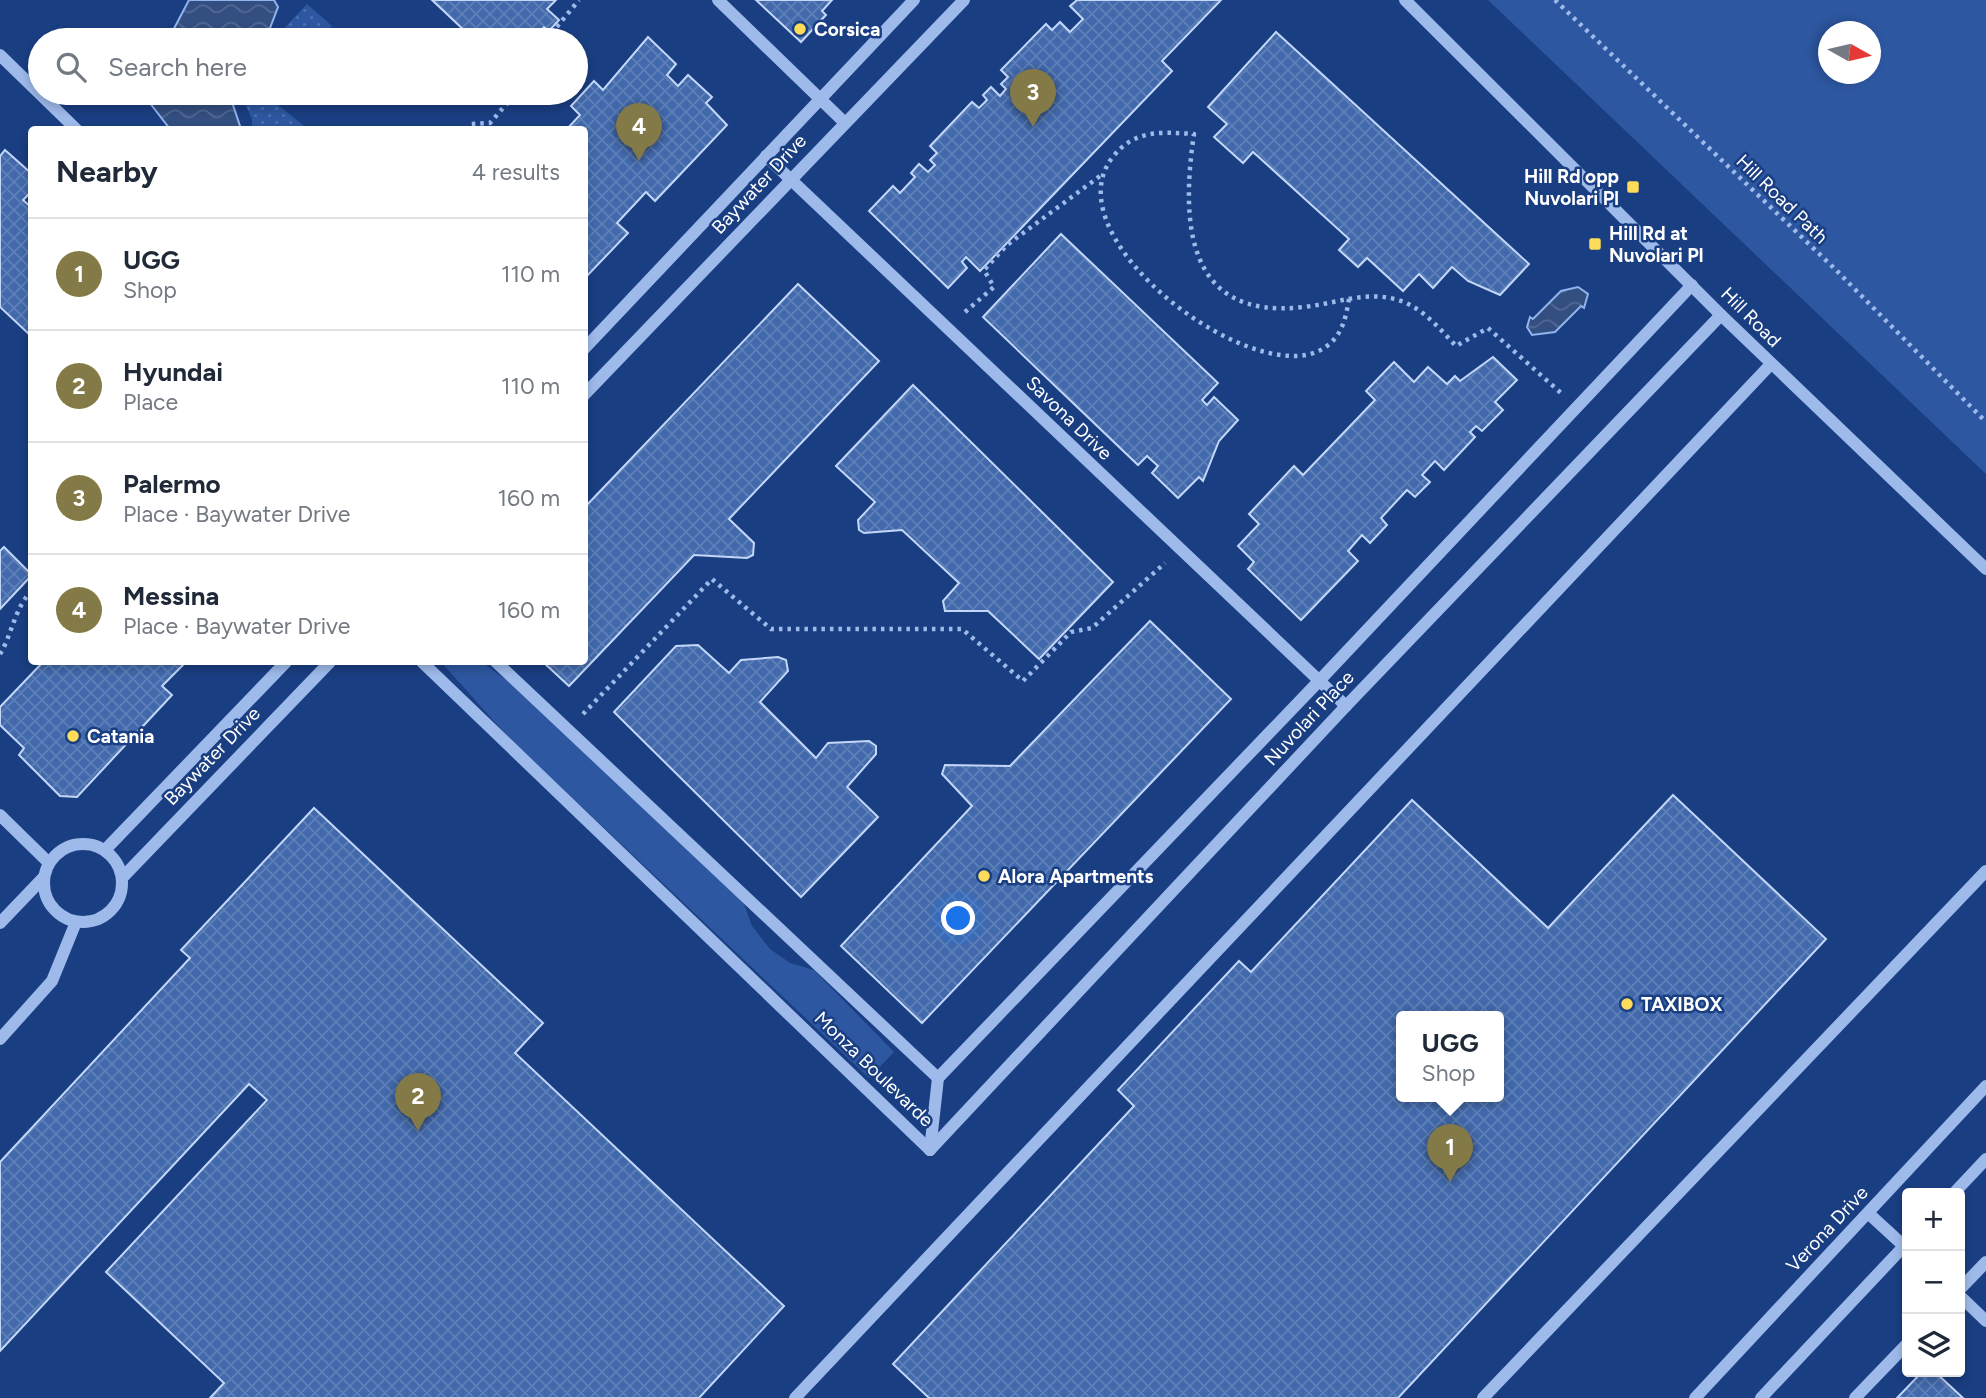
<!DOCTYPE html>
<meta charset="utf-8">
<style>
body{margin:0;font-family:Figtree,sans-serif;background:#f2f2f3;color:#1f2937}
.controls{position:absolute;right:21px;bottom:21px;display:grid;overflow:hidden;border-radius:7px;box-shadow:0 4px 10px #0003}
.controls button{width:63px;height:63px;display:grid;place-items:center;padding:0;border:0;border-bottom:2px solid #e0e1e3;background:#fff;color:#1f2937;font:35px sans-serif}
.compass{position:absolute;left:1818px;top:21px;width:63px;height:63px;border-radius:50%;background:#fff;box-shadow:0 4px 10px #0003;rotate:98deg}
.you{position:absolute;left:959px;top:919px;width:24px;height:24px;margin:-18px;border:5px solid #fff;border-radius:50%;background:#1a73e8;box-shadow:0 0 0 10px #1a73e833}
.badge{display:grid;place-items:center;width:46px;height:46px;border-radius:50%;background:#837a47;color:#fff;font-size:23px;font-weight:700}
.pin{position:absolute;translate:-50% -58px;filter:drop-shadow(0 2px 4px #0008)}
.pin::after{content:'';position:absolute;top:37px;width:24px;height:21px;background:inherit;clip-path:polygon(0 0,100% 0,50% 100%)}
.popup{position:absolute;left:1396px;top:1011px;width:108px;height:91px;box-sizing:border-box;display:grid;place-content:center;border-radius:7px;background:#fff;filter:drop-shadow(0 2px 5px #0005);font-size:23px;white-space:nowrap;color:#747a83}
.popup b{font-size:26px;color:#1f2937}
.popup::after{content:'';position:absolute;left:50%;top:100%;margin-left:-14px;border:14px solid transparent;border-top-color:#fff}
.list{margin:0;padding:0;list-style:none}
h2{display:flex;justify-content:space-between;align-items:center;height:91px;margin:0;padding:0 28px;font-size:30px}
h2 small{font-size:23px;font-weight:400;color:#747a83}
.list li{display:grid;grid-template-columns:46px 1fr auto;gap:21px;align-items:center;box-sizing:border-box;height:112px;padding:0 28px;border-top:2px solid #e0e1e3}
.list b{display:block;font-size:26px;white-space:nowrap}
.list p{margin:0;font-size:23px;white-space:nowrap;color:#747a83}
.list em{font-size:23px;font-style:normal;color:#747a83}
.icon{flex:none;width:38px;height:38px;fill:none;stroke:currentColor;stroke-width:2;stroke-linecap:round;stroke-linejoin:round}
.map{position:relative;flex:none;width:1986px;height:1398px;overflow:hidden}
.search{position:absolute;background:#fff;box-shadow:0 4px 10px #0003;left:28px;top:28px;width:560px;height:77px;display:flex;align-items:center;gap:18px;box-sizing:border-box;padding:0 24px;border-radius:38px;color:#747a83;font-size:26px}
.panel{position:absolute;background:#fff;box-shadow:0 4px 10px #0003;left:28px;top:126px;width:560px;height:539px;border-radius:7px}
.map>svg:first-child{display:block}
.grass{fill:url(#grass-dots)}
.green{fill:#2d57a1;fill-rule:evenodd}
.water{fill:url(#water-waves);stroke:#91b4ed;stroke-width:2}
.building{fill:url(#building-cross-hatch);stroke:#c3d7f8;stroke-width:2;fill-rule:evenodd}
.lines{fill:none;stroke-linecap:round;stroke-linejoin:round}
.path{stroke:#9ebaeb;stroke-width:4.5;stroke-dasharray:3.5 5;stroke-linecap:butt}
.minor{stroke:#9ebaeb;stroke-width:12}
.poi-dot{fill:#fddc5a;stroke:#1a3e82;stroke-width:2.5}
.labels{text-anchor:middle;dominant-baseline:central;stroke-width:5;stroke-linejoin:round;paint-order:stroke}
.poi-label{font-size:19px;font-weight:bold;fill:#fff;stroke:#1a3e82;text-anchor:start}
.street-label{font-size:19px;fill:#fff;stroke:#1a3e82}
</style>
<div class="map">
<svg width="1986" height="1398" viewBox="0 0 1986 1398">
<defs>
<pattern id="grass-dots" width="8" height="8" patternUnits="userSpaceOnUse" patternTransform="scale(1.75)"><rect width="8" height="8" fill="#2d57a1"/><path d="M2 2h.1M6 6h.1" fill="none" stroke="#4c70af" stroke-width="1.8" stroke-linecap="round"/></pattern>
<pattern id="water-waves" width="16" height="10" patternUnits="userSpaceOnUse" patternTransform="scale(1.75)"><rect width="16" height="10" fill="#334e80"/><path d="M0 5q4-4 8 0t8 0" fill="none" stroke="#526993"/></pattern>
<pattern id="building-cross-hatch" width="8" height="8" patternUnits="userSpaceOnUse" patternTransform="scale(1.75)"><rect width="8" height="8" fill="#4269ac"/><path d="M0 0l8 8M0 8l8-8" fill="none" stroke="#5e80b8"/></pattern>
</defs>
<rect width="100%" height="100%" fill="#1a3e82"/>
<g class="grass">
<polygon points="307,4 332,26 318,40 273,40"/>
<polygon points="240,93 273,93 278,105 308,129 252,129 252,119"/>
</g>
<g class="green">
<path d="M1488,0H1986V474ZM1828,32H1870V74H1828Z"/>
<polygon points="441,662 482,662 513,685 743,901 752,926 770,949 790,963 814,970 894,1052 869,1078 509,738"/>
</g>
<g class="water">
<polygon points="189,0 274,0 278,7 270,28 258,40 168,40"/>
<polygon points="146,93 229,93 241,129 170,129 146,98"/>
<polygon points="1578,287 1588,294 1584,308 1581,306 1555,332 1532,335 1527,327 1530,317 1533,319 1561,291"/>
</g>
<g class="building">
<polygon points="432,0 556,0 547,9 559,20 549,31 544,27 531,40 460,40 467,33"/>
<polygon points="756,0 832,0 822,11 826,15 801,42"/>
<polygon points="1077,0 1221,0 1162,61 1172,71 980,271 966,257 962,262 967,268 948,288 869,211 893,186 900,193 915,177 911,173 919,164 928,172 935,165 930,160 937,153 930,146 972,102 979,108 987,100 983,95 991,87 1000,96 1006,89 1001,84 1008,77 1001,70 1046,24 1052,30 1060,22 1070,32 1083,19 1070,6"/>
<polygon points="1276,32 1529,264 1500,295 1468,281 1452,267 1433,288 1419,274 1403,291 1367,258 1358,267 1339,250 1349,239 1253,152 1243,163 1214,137 1227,124 1208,107"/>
<polygon points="648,37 676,64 667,75 678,86 688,75 712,97 706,103 727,125 655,201 646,192 617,223 628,233 584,279 584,130 566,130 580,115 571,106 594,81 603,90"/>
<polygon points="5,150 32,174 32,191 23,200 32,208 32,337 0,307 0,156"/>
<polygon points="1061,234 1218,383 1202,400 1207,405 1214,397 1238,420 1219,441 1203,481 1199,477 1178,498 1152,473 1158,466 1147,456 1138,465 983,317"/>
<polygon points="798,284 879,361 729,519 754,543 753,555 747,558 694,555 569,686 543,662 584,662 584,508"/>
<polygon points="1493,357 1517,380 1495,402 1503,410 1482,431 1476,426 1470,432 1475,437 1444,470 1435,461 1422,475 1430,482 1415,497 1407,490 1381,518 1387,525 1370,543 1362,535 1348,551 1358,561 1301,620 1248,569 1254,562 1238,546 1259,524 1249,514 1294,466 1303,475 1375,400 1366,391 1394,362 1414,382 1428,367 1447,384 1455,376 1460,381"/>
<polygon points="913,385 1113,582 1039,659 988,611 945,611 943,601 959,583 902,530 864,533 859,530 858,520 875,502 836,466"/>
<polygon points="4,547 32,575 0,609 0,551"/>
<polygon points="1150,621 1231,699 922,1023 841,946 972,806 942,774 945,765 1010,766"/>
<polygon points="698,645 729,673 741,660 778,657 786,660 788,671 760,702 816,758 828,743 869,741 876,746 876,754 847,787 878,817 801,897 614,712 676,646"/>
<polygon points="43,662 186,662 162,686 172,695 77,797 60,796 19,755 24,748 0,725 0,707"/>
<path d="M1673,795L1826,939L1398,1398H929L893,1364L1134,1106L1118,1090L1239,961L1251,972L1412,800L1548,928ZM1401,1016H1499V1096H1401Z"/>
<polygon points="314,808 543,1023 515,1053 784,1306 699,1398 210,1398 224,1383 106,1272 267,1100 249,1084 0,1351 0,1162 190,958 181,950"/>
<polygon points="1922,1372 1935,1372 1963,1398 1897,1398"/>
</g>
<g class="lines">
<g class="path">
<polyline points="1555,0 1836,270 1986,422"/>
<polyline points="546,40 579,0"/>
<polyline points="467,130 470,124 490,123 516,93"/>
<path d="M1349,299C1346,316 1343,334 1327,346C1261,397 1050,240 1112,158C1134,129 1161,132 1194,134C1181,221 1185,321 1303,307C1335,304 1366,290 1398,300C1422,307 1439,328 1456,346L1488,328L1561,393"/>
<polyline points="965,312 994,287 984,270 1007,245 1100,176"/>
<path d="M0,654C12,635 15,606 32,591"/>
<polyline points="583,714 712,579 771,629 962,629 1023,681 1071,632 1092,628 1165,563"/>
</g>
<g class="minor">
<polyline points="718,0 844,122"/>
<polyline points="1405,0 1721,315 1986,569"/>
<polyline points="0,55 77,130"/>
<polyline points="766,156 1346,706"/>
<polyline points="584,349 914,0"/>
<polyline points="584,395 964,0"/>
<polyline points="422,662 930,1150"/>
<polyline points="496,662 938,1078"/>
<polyline points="0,815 49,863"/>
<circle cx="83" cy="883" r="39"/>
<polyline points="105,850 286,662"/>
<polyline points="122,878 330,662"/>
<polyline points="0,923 44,877"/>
<polyline points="0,1039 52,981 76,922"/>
<polyline points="938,1078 1319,681 1692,285"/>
<polyline points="930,1150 1346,706 1721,315"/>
<polyline points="930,1150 938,1078"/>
<polyline points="1954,1193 1986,1159"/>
<polyline points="1868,1213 1904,1246"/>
<polyline points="1960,1289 1986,1262"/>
<polyline points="1960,1296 1986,1321"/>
<polyline points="795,1398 1771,364"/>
<polyline points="1483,1398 1986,871"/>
<polyline points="1695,1398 1986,1086"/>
<polyline points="1761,1398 1907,1243"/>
<polyline points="1855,1398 1907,1344"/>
</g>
</g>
<g class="poi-dot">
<circle cx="800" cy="29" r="7"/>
<rect x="1626" y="180" width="14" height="14" rx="3.5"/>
<rect x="1588" y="237" width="14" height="14" rx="3.5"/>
<circle cx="73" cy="736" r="7"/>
<circle cx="984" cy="876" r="7"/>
<circle cx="1627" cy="1004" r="7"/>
</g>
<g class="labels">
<g class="poi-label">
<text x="814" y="29">Corsica</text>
<text x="1619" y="176" text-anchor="end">Hill Rd opp<tspan x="1619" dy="22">Nuvolari Pl</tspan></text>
<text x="1609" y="233">Hill Rd at<tspan x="1609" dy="22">Nuvolari Pl</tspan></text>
<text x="87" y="736">Catania</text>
<text x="998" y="876">Alora Apartments</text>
<text x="1641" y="1004">TAXIBOX</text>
</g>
<g class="street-label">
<text transform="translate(759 184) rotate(-47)">Baywater Drive</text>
<text transform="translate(1782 199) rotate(44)">Hill Road Path</text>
<text transform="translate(1751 317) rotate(45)">Hill Road</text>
<text transform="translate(1069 418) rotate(44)">Savona Drive</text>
<text transform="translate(1309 718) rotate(-47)">Nuvolari Place</text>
<text transform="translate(212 756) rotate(-46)">Baywater Drive</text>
<text transform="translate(874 1069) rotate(44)">Monza Boulevarde</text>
<text transform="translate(1827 1229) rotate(-47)">Verona Drive</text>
</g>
</g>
</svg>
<div class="controls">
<button>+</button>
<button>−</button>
<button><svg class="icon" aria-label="layers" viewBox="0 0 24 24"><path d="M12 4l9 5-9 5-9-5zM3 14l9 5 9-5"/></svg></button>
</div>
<svg class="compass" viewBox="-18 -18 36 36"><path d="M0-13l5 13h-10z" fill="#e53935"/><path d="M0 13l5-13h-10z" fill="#747a83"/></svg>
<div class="you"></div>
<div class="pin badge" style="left:1450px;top:1182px">1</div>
<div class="popup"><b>UGG</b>Shop</div>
<div class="pin badge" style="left:418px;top:1131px">2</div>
<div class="pin badge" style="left:1033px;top:127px">3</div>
<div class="pin badge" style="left:639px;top:161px">4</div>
<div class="search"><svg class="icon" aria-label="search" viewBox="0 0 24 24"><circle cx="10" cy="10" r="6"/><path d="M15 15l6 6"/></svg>Search here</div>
<section class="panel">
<h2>Nearby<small>4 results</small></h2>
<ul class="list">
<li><span class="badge">1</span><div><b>UGG</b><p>Shop</p></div><em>110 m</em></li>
<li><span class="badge">2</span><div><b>Hyundai</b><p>Place</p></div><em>110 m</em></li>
<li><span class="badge">3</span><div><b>Palermo</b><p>Place · Baywater Drive</p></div><em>160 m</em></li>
<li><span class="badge">4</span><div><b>Messina</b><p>Place · Baywater Drive</p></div><em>160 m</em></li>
</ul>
</section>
</div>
